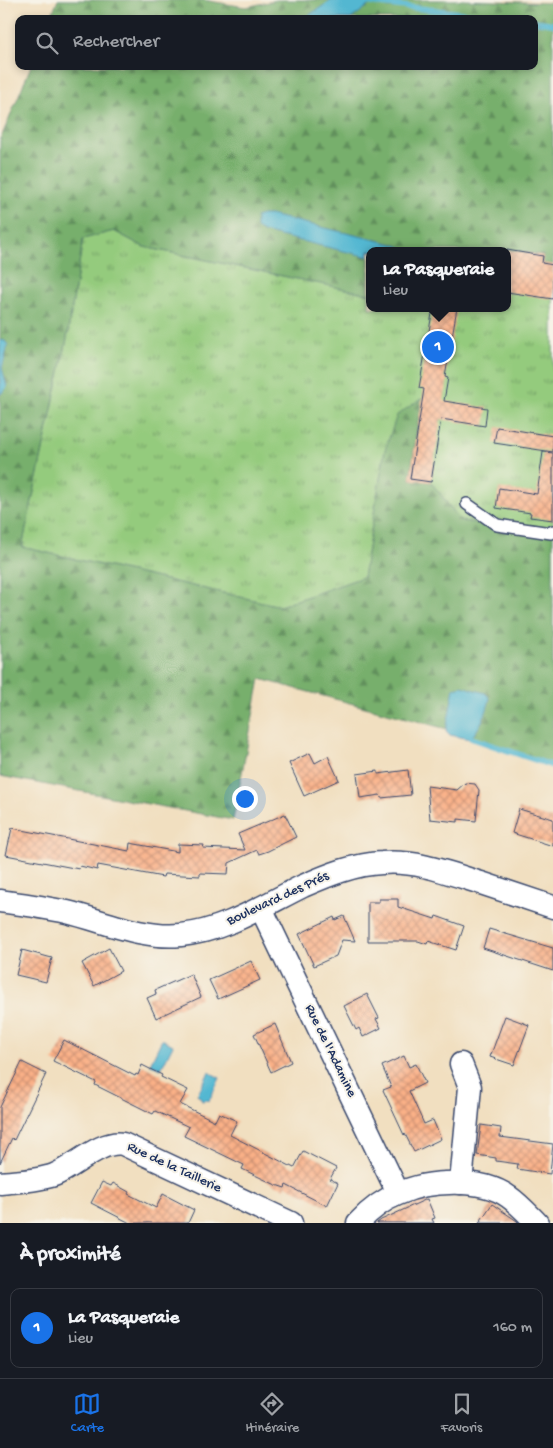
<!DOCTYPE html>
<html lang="fr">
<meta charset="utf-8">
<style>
body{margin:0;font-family:"Gochi Hand",sans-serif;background:#20242c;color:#f1f3f6}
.you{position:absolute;left:244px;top:798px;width:18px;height:18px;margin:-12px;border:4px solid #fff;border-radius:50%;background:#1a73e8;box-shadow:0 0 0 8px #1a73e833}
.badge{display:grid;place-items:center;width:32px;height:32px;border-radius:50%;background:#1a73e8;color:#fff;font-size:16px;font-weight:700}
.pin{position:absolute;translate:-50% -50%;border:2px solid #fff;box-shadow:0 1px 5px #0006}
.popup{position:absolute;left:366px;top:247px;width:145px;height:65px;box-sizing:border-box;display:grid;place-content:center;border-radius:10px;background:#171b24;filter:drop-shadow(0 1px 4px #0005);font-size:16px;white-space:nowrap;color:#9ea1a6}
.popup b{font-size:19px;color:#f1f3f6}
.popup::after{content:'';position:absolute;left:50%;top:100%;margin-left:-10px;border:10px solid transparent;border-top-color:#171b24}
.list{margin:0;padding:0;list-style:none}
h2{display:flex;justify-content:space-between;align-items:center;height:65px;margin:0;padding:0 20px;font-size:21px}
h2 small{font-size:16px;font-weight:400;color:#9ea1a6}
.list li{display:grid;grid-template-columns:32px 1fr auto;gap:15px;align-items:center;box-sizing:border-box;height:80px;margin:0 10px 10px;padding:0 10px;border:1px solid #363941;border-radius:10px}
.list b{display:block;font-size:19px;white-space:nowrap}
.list p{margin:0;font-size:16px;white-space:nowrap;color:#9ea1a6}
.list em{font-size:16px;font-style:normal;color:#9ea1a6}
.icon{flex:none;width:28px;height:28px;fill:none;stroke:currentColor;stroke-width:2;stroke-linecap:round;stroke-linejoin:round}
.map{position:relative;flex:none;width:553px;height:1223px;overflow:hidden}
.search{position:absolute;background:#171b24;box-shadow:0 2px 8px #0003;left:15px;right:15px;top:15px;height:55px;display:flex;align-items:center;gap:12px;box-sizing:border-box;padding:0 18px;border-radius:10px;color:#9ea1a6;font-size:19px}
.sheet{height:155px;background:#171b24}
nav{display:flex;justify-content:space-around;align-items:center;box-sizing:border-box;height:70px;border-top:1px solid #363941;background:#171b24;font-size:14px;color:#9ea1a6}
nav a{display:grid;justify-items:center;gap:2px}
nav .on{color:#1a73e8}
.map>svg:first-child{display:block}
.grass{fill:url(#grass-tufts);stroke:#587d6e}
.forest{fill:url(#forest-firs);stroke:#496f65}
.water{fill:#52b7d1;stroke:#367398}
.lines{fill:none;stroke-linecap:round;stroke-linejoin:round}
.stream{stroke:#52b7d1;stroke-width:6}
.building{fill:url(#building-cross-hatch)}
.lane-casing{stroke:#3b496d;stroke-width:14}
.street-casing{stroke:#3b496d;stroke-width:25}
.lane{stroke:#fff;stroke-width:11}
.street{stroke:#fff;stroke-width:22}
.labels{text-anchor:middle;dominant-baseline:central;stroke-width:4;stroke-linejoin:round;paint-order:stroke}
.street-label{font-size:14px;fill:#1b2f5e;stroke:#f7f3e8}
</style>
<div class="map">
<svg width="553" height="1223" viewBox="0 0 553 1223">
<defs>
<pattern id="grass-tufts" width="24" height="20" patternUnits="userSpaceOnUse" patternTransform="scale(1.25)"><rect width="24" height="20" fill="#94cb7d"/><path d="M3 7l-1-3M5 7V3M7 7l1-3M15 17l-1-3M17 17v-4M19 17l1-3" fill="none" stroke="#78a56a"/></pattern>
<pattern id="forest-firs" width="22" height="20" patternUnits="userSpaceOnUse" patternTransform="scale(1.25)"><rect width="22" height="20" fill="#77af6c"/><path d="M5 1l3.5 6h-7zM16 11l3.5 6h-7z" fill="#618f5c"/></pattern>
<pattern id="building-cross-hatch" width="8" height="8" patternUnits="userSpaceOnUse" patternTransform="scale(1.25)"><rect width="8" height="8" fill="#fab087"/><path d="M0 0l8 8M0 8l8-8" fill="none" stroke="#ca9072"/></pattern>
</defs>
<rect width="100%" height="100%" fill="#f7f3e8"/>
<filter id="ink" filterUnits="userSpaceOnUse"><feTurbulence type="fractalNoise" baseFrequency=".02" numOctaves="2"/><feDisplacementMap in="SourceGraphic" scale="10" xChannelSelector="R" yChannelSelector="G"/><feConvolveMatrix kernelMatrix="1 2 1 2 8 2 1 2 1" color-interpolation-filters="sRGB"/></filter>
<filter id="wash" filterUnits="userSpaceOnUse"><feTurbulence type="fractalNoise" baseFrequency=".0096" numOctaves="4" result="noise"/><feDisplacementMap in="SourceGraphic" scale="20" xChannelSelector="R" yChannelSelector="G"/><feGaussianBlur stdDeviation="1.12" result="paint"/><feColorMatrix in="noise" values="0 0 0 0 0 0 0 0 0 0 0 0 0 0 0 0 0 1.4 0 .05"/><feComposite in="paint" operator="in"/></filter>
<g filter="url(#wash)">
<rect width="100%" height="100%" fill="#f1dfc0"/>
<polygon class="grass" points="114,231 144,247 369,294 369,308 507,308 507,251 503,251 503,249 543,256 542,263 553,265 553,531 551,533 461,521 431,483 410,479 420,399 385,450 363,577 280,606 22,547 66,344 83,239"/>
<polygon class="forest" points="58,0 203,0 246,7 277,0 461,0 553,3 553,265 542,263 543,255 504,249 503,251 369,251 369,294 144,247 114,231 83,239 66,344 22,547 280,606 363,577 385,450 397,415 421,399 410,479 431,482 461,521 551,533 553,531 553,767 462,733 260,679 233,820 0,776 0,140 31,66 534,66 534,19 50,19"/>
<g class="water">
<polygon points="332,0 376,0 351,19 303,19"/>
<polygon points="262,215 270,215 393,244 401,247 403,251 369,251 369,257 263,232 256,228 256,217"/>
<polygon points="0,340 5,341 8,345 2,368 7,387 0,395"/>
<path d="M462,686L485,693L490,698C487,713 480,728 470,739L450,735L446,731L454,688Z"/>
<polygon points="162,1039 173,1045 161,1069 150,1064"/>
<polygon points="209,1072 220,1078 209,1101 206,1100 202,1101 200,1097 197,1095"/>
</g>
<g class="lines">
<g class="stream">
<polyline points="365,2 510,19"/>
<polyline points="534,21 553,24"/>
<polyline points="471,738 553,766"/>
</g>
</g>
<g id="blocks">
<g class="building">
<polygon points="507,250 543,256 542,263 553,265 553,299 507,292"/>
<polygon points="433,308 457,308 445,377 448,378 444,401 487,408 485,426 441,419 431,482 410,479 424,389 419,388"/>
<polygon points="497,427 553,436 553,452 494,443"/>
<polygon points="543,452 553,453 553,520 530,517 531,513 496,508 499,488 537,494"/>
<polygon points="310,753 315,763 328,756 339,780 304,796 289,763"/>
<polygon points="408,770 411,795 381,798 380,795 360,798 357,774 378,771 378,774"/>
<polygon points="465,783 475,784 479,790 476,821 458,819 458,822 430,819 427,786 457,790"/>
<polygon points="519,809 553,819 553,846 512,833"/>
<polygon points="285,814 296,837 268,851 259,854 257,850 229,863 228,874 200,873 200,876 164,874 163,877 98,865 97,870 80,866 79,869 6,855 12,828 129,851 130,843 178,852 178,844 204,845 203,848 245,850 238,834"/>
<polygon points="379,899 398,899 398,907 435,919 436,916 464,926 456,950 428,941 427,944 418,941 368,941 368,902 379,902"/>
<polygon points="344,916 355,941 342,940 336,956 314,966 299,934 334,917 335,920"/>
<polygon points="489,929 553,948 553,971 483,948"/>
<polygon points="109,948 121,971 94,986 82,963"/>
<polygon points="22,950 52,958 46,982 16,975"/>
<polygon points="251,961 260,980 218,999 209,980"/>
<polygon points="191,974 201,997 156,1018 147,998 156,994 155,990"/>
<polygon points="367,994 379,1018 376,1019 381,1028 363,1037 359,1028 356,1030 344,1006"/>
<polygon points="505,1016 529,1025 514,1065 490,1057"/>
<polygon points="275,1024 291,1062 271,1072 254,1034"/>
<polygon points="64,1040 135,1076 136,1074 138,1075 142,1065 162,1075 161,1077 188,1090 180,1104 215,1121 219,1113 237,1121 230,1135 294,1168 303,1151 336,1168 330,1179 338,1183 327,1206 286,1185 285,1188 276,1185 242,1169 244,1165 184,1136 189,1127 155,1111 153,1114 95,1085 96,1082 53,1061"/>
<polygon points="404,1056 409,1067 416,1064 425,1083 409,1091 424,1124 433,1120 441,1139 414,1152 405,1134 404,1135 383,1090 391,1087 382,1066"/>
<polygon points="22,1062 46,1074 14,1140 12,1138 0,1163 0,1107"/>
<polygon points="481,1125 501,1128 500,1137 553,1144 550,1174 517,1169 518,1164 496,1161 496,1158 477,1155"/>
<polygon points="102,1182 111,1186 113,1183 129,1192 128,1194 156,1208 163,1194 194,1210 188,1223 130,1223 91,1203"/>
<polygon points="427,1199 435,1218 432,1219 434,1223 377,1223 381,1220"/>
<polygon points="492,1204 517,1221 519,1223 479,1223"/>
</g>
</g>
</g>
<g filter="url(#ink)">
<use href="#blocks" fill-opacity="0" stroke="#3b496d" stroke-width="1"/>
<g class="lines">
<defs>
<polyline id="lane" points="467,504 497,525 551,533 553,531"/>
<g id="street">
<path d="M0,901C22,904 45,907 67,912C104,921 143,939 181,935C225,931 264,905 303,886C328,875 355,864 382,863C417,860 449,873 481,883C505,891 529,899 553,907"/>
<polyline points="261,908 398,1193"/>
<polyline points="461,1064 470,1087 461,1183"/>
<path d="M0,1183C17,1181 37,1181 54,1175C75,1167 100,1140 123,1144L291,1223"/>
<path d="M358,1223C369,1211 383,1200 398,1194C427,1180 482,1177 509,1197C519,1204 528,1214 537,1223"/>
</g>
</defs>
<use href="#lane" class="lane-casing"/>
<use href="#street" class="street-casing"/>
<use href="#lane" class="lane"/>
<use href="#street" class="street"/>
</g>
</g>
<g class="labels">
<g class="street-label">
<text transform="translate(278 899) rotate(-25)">Boulevard des Prés</text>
<text transform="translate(330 1051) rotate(64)">Rue de l'Adamine</text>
<text transform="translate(174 1168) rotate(25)">Rue de la Taillerie</text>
</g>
</g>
</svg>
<div class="you"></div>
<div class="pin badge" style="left:438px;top:347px">1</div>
<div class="popup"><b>La Pasqueraie</b>Lieu</div>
<div class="search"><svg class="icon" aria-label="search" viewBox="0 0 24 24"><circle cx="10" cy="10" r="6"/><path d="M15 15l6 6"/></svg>Rechercher</div>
</div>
<section class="sheet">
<h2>À proximité<small></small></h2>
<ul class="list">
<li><span class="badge">1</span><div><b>La Pasqueraie</b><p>Lieu</p></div><em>160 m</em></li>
</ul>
</section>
<nav>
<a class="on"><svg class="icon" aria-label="map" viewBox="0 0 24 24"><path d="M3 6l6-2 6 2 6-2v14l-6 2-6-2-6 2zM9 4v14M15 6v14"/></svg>Carte</a>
<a><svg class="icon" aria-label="directions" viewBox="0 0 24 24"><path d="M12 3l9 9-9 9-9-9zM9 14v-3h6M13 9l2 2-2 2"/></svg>Itinéraire</a>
<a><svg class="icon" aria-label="saved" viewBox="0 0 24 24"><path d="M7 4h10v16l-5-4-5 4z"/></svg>Favoris</a>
</nav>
